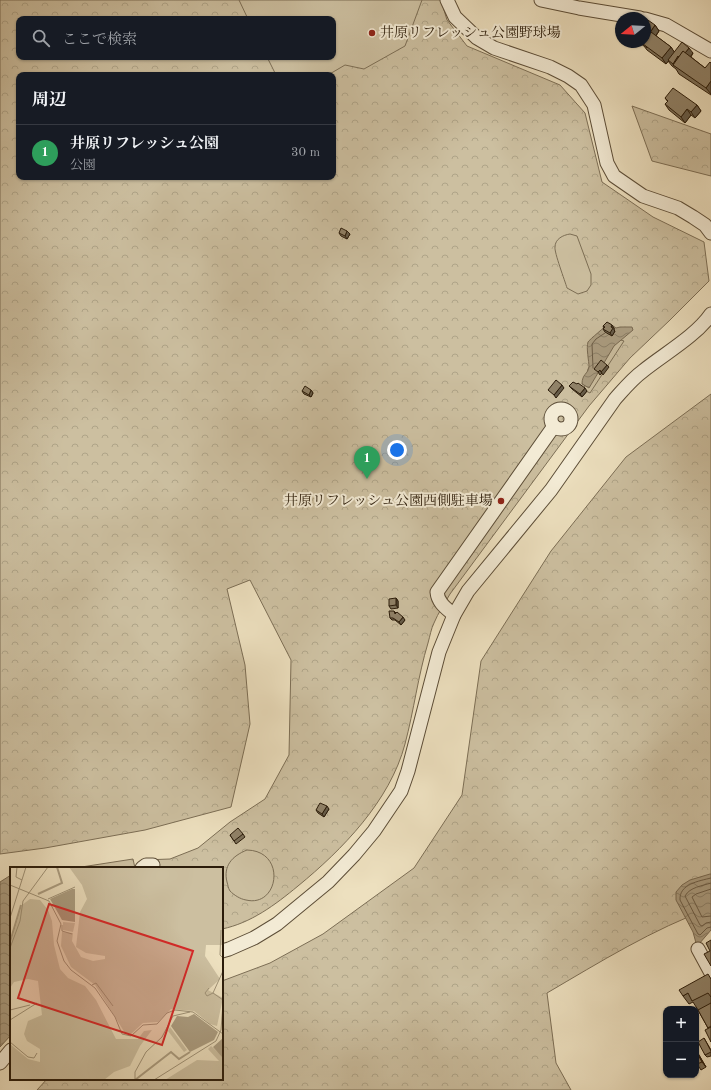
<!DOCTYPE html>
<html lang="ja">
<meta charset="utf-8">
<style>
body{margin:0;font-family:"Old Standard TT","Noto Serif JP",serif;background:#20242c;color:#f1f3f6}
.controls{position:absolute;right:12px;bottom:12px;display:grid;overflow:hidden;border-radius:8px;box-shadow:0 1px 3px #0004}
.controls button{width:36px;height:36px;display:grid;place-items:center;padding:0;border:0;border-bottom:1px solid #363941;background:#171b24;color:#f1f3f6;font:20px sans-serif}
.compass{position:absolute;left:615px;top:12px;width:36px;height:36px;border-radius:50%;background:#171b24;box-shadow:0 1px 3px #0004;rotate:252deg}
.you{position:absolute;left:397px;top:450px;width:14px;height:14px;margin:-10px;border:3px solid #fff;border-radius:50%;background:#1a73e8;box-shadow:0 0 0 6px #1a73e833}
.badge{display:grid;place-items:center;width:26px;height:26px;border-radius:50%;background:#0b8043;color:#fff;font-size:13px;font-weight:700}
.pin{position:absolute;translate:-50% -33px;filter:drop-shadow(0 1px 2px #0008)}
.pin::after{content:'';position:absolute;top:21px;width:14px;height:12px;background:inherit;clip-path:polygon(0 0,100% 0,50% 100%)}
.list{margin:0;padding:0;list-style:none}
h2{display:flex;justify-content:space-between;align-items:center;height:52px;margin:0;padding:0 16px;font-size:17px}
h2 small{font-size:13px;font-weight:400;color:#9ea1a6}
.list li{display:grid;grid-template-columns:26px 1fr auto;gap:12px;align-items:center;box-sizing:border-box;height:56px;padding:0 16px;border-top:1px solid #363941}
.list b{display:block;font-size:15px;white-space:nowrap}
.list p{margin:0;font-size:13px;white-space:nowrap;color:#9ea1a6}
.list em{font-size:13px;font-style:normal;color:#9ea1a6}
.icon{flex:none;width:22px;height:22px;fill:none;stroke:currentColor;stroke-width:2;stroke-linecap:round;stroke-linejoin:round}
.map{position:relative;flex:none;width:711px;height:1090px;overflow:hidden}
.search{position:absolute;background:#171b24;box-shadow:0 1px 3px #0004;left:16px;top:16px;width:320px;height:44px;display:flex;align-items:center;gap:10px;box-sizing:border-box;padding:0 14px;border-radius:8px;color:#9ea1a6;font-size:15px}
.panel{position:absolute;background:#171b24;box-shadow:0 1px 3px #0004;left:16px;top:72px;width:320px;height:108px;border-radius:8px}
.map>svg:first-child{display:block}
.forest{fill:url(#forest-crowns);stroke:#7c6e55;fill-rule:evenodd}
.garden{fill:#ccbfa0;stroke:#7c6e55}
.water{fill:url(#water-waves);stroke:#786951}
.lines{fill:none;stroke-linecap:round;stroke-linejoin:round}
.shore{stroke:#6b5c46;stroke-width:1}
.minor-casing{stroke:#5c4d37;stroke-width:15}
.minor{stroke:#f3ebd5;stroke-width:13}
.wall{fill:#7c7059;stroke:#2b1c0a}
.shaded-wall{fill:#655b49;stroke:#2b1c0a}
.building{fill:#908268;stroke:#2b1c0a}
.poi-dot{fill:#8f2418;stroke:#f3ebd5;stroke-width:1.5}
.labels{text-anchor:middle;dominant-baseline:central;stroke-width:4;stroke-linejoin:round;paint-order:stroke}
.poi-label{font-size:14px;fill:#2b1c0a;stroke:#f3ebd5;text-anchor:start}
.inset-river{fill:none;stroke:#ab9d81;stroke-width:2}
.inset-road{fill:none;stroke:#9f9277;stroke-width:1}
.view{fill:#d62828;fill-opacity:0.15;stroke:#d62828;stroke-width:2}
.inset-edge{fill:none;stroke:#2b1c0a;stroke-width:2}
</style>
<div class="map">
<svg width="711" height="1090" viewBox="0 0 711 1090">
<defs>
<pattern id="forest-crowns" width="20" height="18" patternUnits="userSpaceOnUse"><rect width="20" height="18" fill="#ccbfa0"/><path d="M2 6a3 3 0 1 1 6 0M12 15a3 3 0 1 1 6 0" fill="none" stroke="#afa488"/></pattern>
<pattern id="water-waves" width="16" height="10" patternUnits="userSpaceOnUse"><rect width="16" height="10" fill="#ab9d81"/><path d="M0 5q4-4 8 0t8 0" fill="none" stroke="#8b7f68"/></pattern>
</defs>
<rect width="100%" height="100%" fill="#ede0bf"/>
<filter id="stains"><feTurbulence type="fractalNoise" baseFrequency=".005" numOctaves="4"/><feColorMatrix values="0 0 0 0 .2 0 0 0 0 .09 0 0 0 0 .02 0 0 0 .5 -.17"/></filter>
<radialGradient id="worn" r=".72"><stop offset=".6" stop-color="#630" stop-opacity="0"/><stop offset="1" stop-color="#630" stop-opacity=".3"/></radialGradient>
<g class="forest">
<path d="M0,0H441L447,20L467,46L560,85L585,113L602,182L653,217L704,242L709,281L670,320L630,358L589,406L450,594C445,603 438,613 434,623C431,629 430,636 428,643C418,676 414,710 405,744C390,801 342,850 298,886C275,905 251,923 222,929V868H145L143,860L170,859L198,848L230,822L265,799L289,755L291,660L250,580L227,589L245,665L250,724L231,807L145,830L45,848L0,854ZM19,19H333V57H19ZM19,75H333V177H19Z"/>
<polygon points="632,106 711,134 711,176 652,161"/>
<path d="M711,394V908C653,929 600,962 547,993L556,1063L571,1090H37L47,1079H222V981L270,963L323,934L414,868L462,795L481,661L551,551L626,457Z"/>
<polygon points="133,859 135,868 75,868"/>
</g>
<g class="garden">
<polygon points="239,0 422,0 405,46 364,69 345,65 328,75 276,75 267,57 333,57 333,19 248,19"/>
<path d="M570,234L577,236L591,274V285L587,291L578,294L567,288C565,281 554,252 555,247C555,239 563,235 570,234Z"/>
<polygon points="609,335 614,338 624,341 590,393 584,390 588,369"/>
<path d="M247,850C287,851 279,908 246,900C240,899 234,895 230,891C228,888 228,885 227,882C223,866 232,856 247,850Z"/>
</g>
<g class="water">
<path d="M609,323L616,328L620,327H632L633,330L614,346L589,388L582,384C582,374 588,374 589,367C589,361 586,348 588,342C589,340 606,326 609,323Z"/>
<polygon points="710,874 711,874 711,930 699,944 696,943 693,932 676,900 676,892 682,885 690,880"/>
<polygon points="11,875 11,1035 0,1047 0,882"/>
</g>
<g class="lines">
<g class="shore">
<polyline points="593,368 592,344 596,339 605,333"/>
<path d="M711,878C699,881 679,884 680,900L698,934L700,935L707,928L711,927"/>
<path d="M711,883C702,886 690,887 685,896L700,925L702,926L706,923L711,922"/>
<polyline points="711,889 696,894 692,897 702,917 711,916"/>
</g>
<defs>
<g id="minor">
<polyline points="447,0 455,17 477,38 494,48 550,67 568,76 581,85 594,105 607,163 614,176 643,196 678,208 693,217 705,225 711,233"/>
<polyline points="541,0 579,8 640,18"/>
<polyline points="645,19 666,25 711,51"/>
<circle cx="561" cy="419" r="10"/>
<path d="M454,615C446,608 438,603 437,592L554,426"/>
<polyline points="142,868 146,865 153,865"/>
<polyline points="698,949 711,973"/>
<path d="M222,951L229,949L254,938L277,924L328,882L354,855L374,831L401,791L408,771L439,652L454,615L468,591L551,490L615,399C624,389 632,379 643,371C664,354 696,336 711,314"/>
<polyline points="0,1063 11,1050"/>
</g>
</defs>
<use href="#minor" class="minor-casing"/>
<use href="#minor" class="minor"/>
</g>
<g class="wall">
<polygon points="655,25 659,31 656,36 671,47 674,52 693,53 691,57 705,68 711,63 711,95 679,74 676,69 672,66 668,61 666,64 647,50 644,46 638,42 645,42"/>
<polygon points="665,98 697,105 701,111 695,118 691,115 685,123 669,110 665,104 668,102"/>
<polygon points="347,231 350,234 347,239 341,236 339,233"/>
<polygon points="603,326 614,328 614,330 615,331 612,336 605,332 603,329 604,328"/>
<polygon points="569,386 587,391 582,397 572,389"/>
<polygon points="311,390 313,393 311,397 304,394 302,391"/>
<polygon points="396,598 398,601 398,608 391,609 389,606"/>
<polygon points="394,611 396,613 405,620 401,625 395,620 392,620 390,618"/>
<polygon points="329,809 324,817 318,813 316,810"/>
<polygon points="243,834 245,837 236,844 230,835"/>
<polygon points="711,978 711,1042 708,1028 698,1010 693,1002 689,1004 683,996"/>
<polygon points="704,1038 711,1050 711,1056 707,1057 705,1055"/>
<polygon points="696,1050 706,1067 701,1070 697,1064"/>
</g>
<g class="shaded-wall">
<polygon points="655,25 659,31 647,48 643,42 645,42 645,40"/>
<polygon points="671,47 675,53 666,64 662,58"/>
<polygon points="689,48 693,53 685,64 681,58"/>
<polygon points="678,56 683,62 674,66 673,64"/>
<polygon points="711,81 711,94 706,88"/>
<polygon points="697,105 701,111 695,118 691,112"/>
<polygon points="687,109 691,115 685,123 681,117"/>
<polygon points="347,231 350,234 347,239 345,236"/>
<polygon points="612,325 614,328 614,330 615,331 612,336 610,333"/>
<polygon points="607,365 609,367 603,375 601,372"/>
<polygon points="600,370 602,373 600,375 598,372"/>
<polygon points="562,385 564,388 556,398 554,395"/>
<polygon points="585,388 587,391 582,397 580,394"/>
<polygon points="311,390 313,393 311,397 309,395"/>
<polygon points="396,598 398,601 398,608 396,605"/>
<polygon points="403,617 405,620 401,625 399,622"/>
<polygon points="327,806 329,809 324,817 322,814"/>
<polygon points="696,1050 706,1067 702,1062 696,1051"/>
</g>
<g class="building">
<polygon points="645,18 655,25 645,40"/>
<polygon points="651,32 671,47 662,58 643,44"/>
<polygon points="682,42 689,48 685,53 683,51 679,57 678,56 673,64 668,60"/>
<polygon points="683,51 705,68 710,62 711,63 711,81 706,88 673,65"/>
<polygon points="673,88 697,105 691,112 687,109 681,117 665,104 668,101 665,98"/>
<polygon points="341,228 347,231 345,236 339,233"/>
<polygon points="607,322 612,325 611,327 613,328 610,333 603,329 605,327 603,326"/>
<polygon points="601,360 607,365 601,372 600,370 598,372 594,369"/>
<polygon points="556,380 562,385 554,395 548,390"/>
<polygon points="573,382 577,384 578,383 585,388 580,394 569,386"/>
<polygon points="305,386 311,390 309,395 302,391"/>
<polygon points="396,598 396,605 389,606 389,599"/>
<polygon points="389,611 394,611 395,614 397,612 403,617 399,622 393,618 390,618"/>
<polygon points="320,803 327,806 322,814 316,810"/>
<polygon points="238,828 243,834 234,841 230,835"/>
<polygon points="711,940 711,966 704,954 710,951 706,943"/>
<polygon points="708,974 711,979 711,997 708,993 692,1001 688,993 683,996 679,990"/>
<polygon points="711,1003 711,1026 708,1028 698,1010"/>
<polygon points="711,1027 711,1042 705,1030"/>
<polygon points="704,1038 711,1051 711,1052 705,1055 698,1042"/>
<polygon points="696,1051 702,1062 697,1064 696,1063"/>
</g>
<g class="poi-dot">
<circle cx="372" cy="33" r="4"/>
<circle cx="501" cy="501" r="4"/>
</g>
<g class="labels">
<g class="poi-label">
<text x="380" y="33">井原リフレッシュ公園野球場</text>
<text x="493" y="501" text-anchor="end">井原リフレッシュ公園西側駐車場</text>
</g>
</g>
<g transform="translate(10 867)">
<rect width="213" height="213" fill="#ede0bf"/>
<path d="M160,160L177,183L174,185L158,164Z" fill="#ccbfa0"/>
<path d="M59,0H213V78H196L195,89L210,112L198,123L213,131L207,159L200,157L184,144L161,142L148,155L133,156L121,167L115,166L85,118L61,100L51,79L52,65L63,66L62,74L71,90L83,94L95,92V89L76,86L66,80L70,45L77,32L72,18ZM20,32L30,33L38,43L42,54L44,78L50,102L58,111L75,119L86,133L106,172H128L134,164L142,163L130,179L120,199L104,205L94,213H0V177L18,192L30,195V182L17,174L14,167L18,154L32,148L28,114L18,112L4,115L0,121V79L12,38ZM53,55L65,56L63,65L53,63ZM201,179L213,190V213H155L187,193L209,194L198,182Z" fill="#ccbfa0"/>
<path d="M175,115L189,134L187,138L168,142L160,136L157,118Z" fill="#ccbfa0"/>
<path d="M62,22H65V55L52,53L40,32ZM184,147L208,165L204,173L180,185L161,159L167,149L178,150ZM213,171V189L212,190L203,180Z" fill="#ab9d81"/>
<path class="inset-river" d="M28,27L52,16L47,0M0,75L11,38M125,213L161,185L169,192L180,185"/>
<path class="inset-road" d="M7,0L6,10L12,13M0,18L39,34L51,57L47,74L54,94L61,103L85,121L105,150L112,167L121,169L133,158L147,157L157,146L165,143L183,145L213,167M38,32L65,20M0,51L16,0M52,58V64L62,67M211,63L210,88L213,91M0,81L10,54L13,34L38,0M82,118L86,116L103,139M199,121L195,126L197,129L203,126L213,104M203,126L213,133M0,143L20,138M0,153L27,136M0,175L18,190L24,191L27,186M125,213V205L136,185L152,170L163,149L180,145M144,213L206,174L211,163L213,136"/>
<path class="view" d="M39,37L183,84L152,178L8,131Z"/>
<rect width="213" height="213" class="inset-edge"/>
</g>
<rect width="100%" height="100%" filter="url(#stains)"/>
<rect width="100%" height="100%" fill="url(#worn)"/>
</svg>
<div class="controls">
<button>+</button>
<button>−</button>
</div>
<svg class="compass" viewBox="-18 -18 36 36"><path d="M0-13l5 13h-10z" fill="#e53935"/><path d="M0 13l5-13h-10z" fill="#9ea1a6"/></svg>
<div class="you"></div>
<div class="pin badge" style="left:367px;top:479px;background:#2e9e5b">1</div>
<div class="search"><svg class="icon" aria-label="search" viewBox="0 0 24 24"><circle cx="10" cy="10" r="6"/><path d="M15 15l6 6"/></svg>ここで検索</div>
<section class="panel">
<h2>周辺<small></small></h2>
<ul class="list">
<li><span class="badge" style="background:#2e9e5b">1</span><div><b>井原リフレッシュ公園</b><p>公園</p></div><em>30 m</em></li>
</ul>
</section>
</div>
